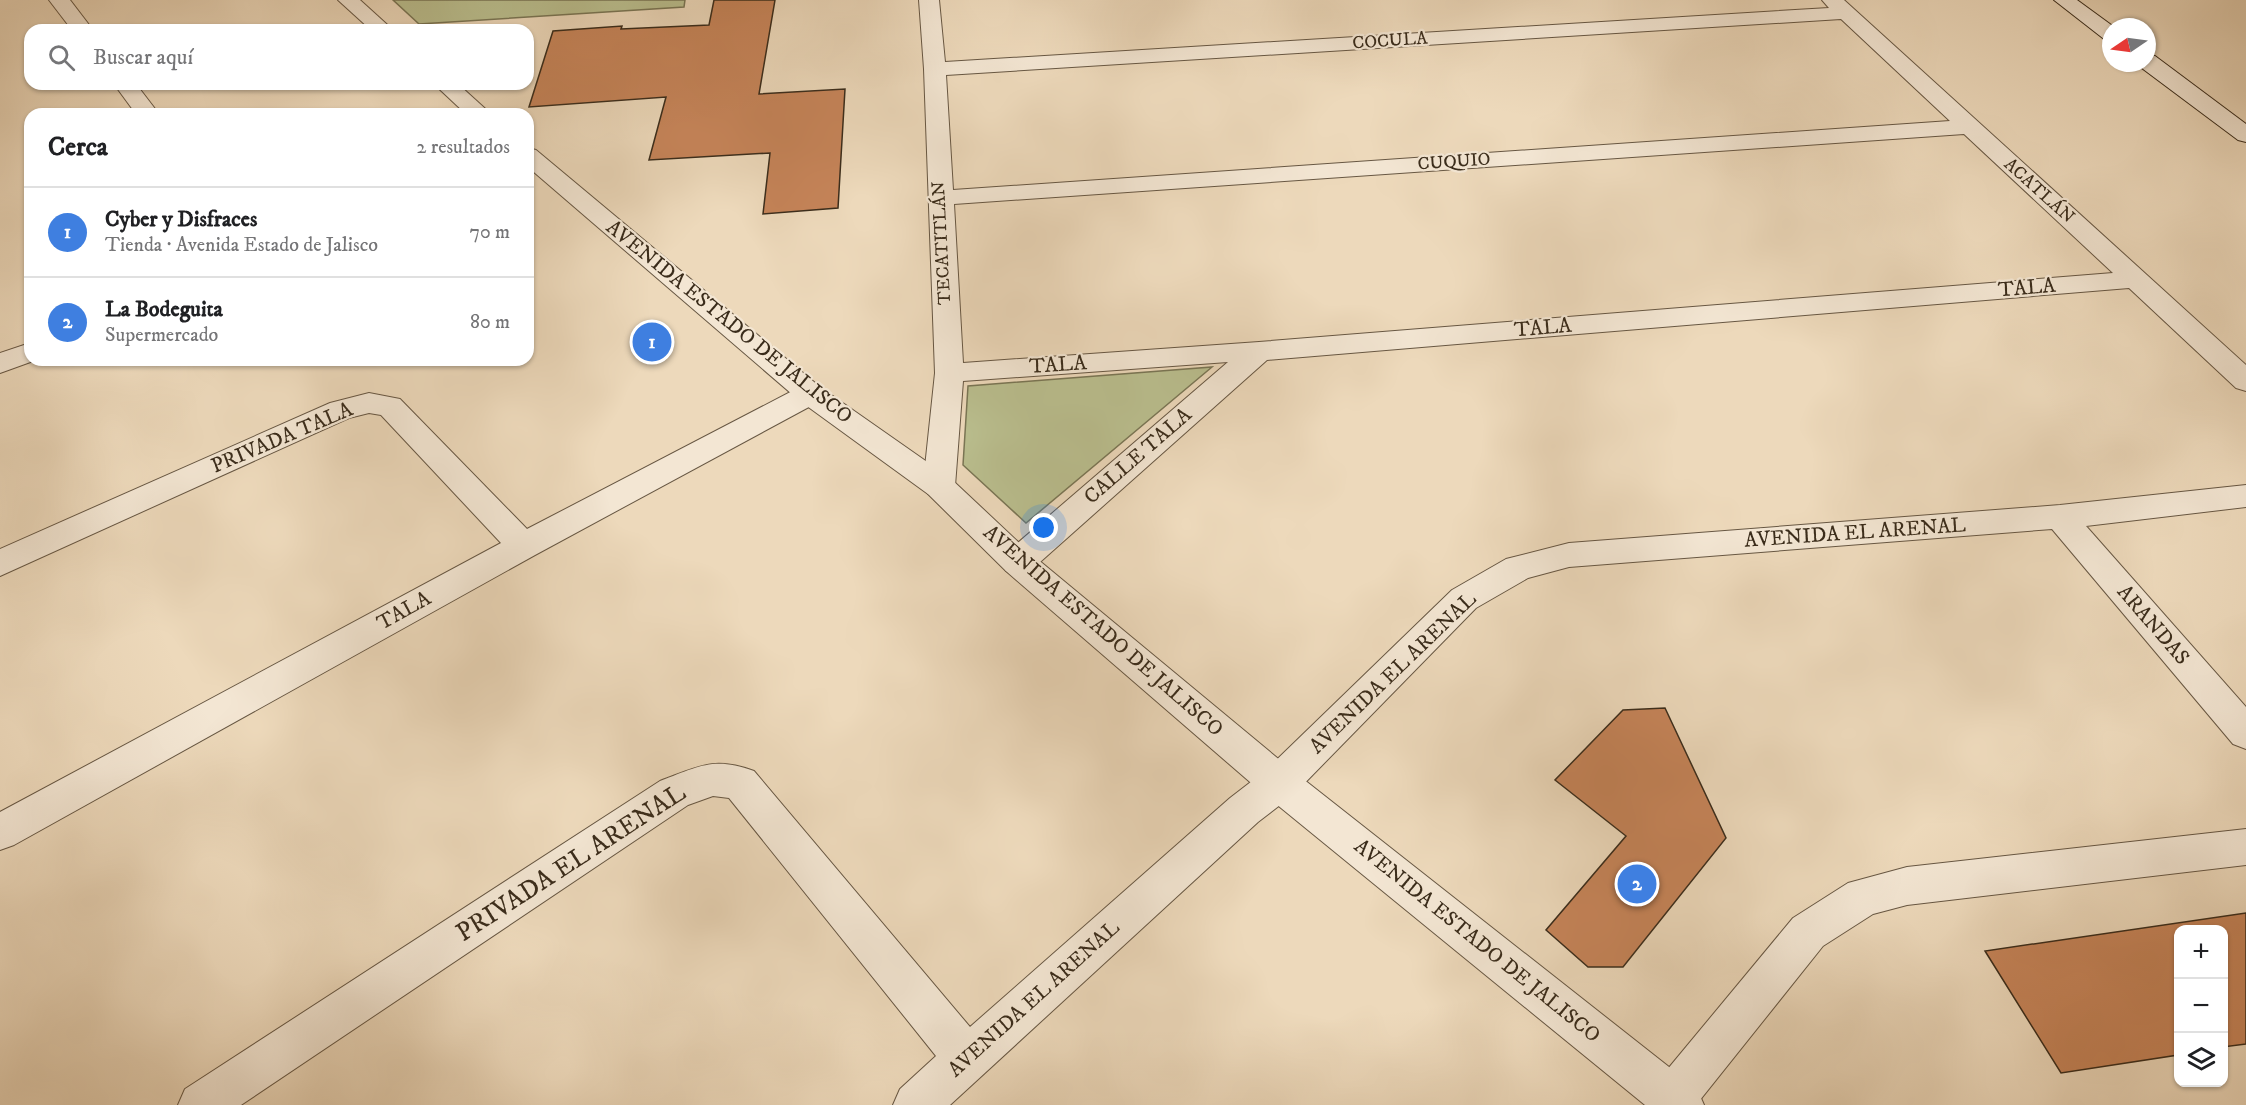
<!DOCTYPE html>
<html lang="es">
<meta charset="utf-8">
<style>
body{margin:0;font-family:"IM FELL DW Pica",serif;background:#f2f2f2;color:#202124}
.controls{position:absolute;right:18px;bottom:18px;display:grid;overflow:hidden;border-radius:12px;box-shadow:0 2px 4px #0004}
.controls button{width:54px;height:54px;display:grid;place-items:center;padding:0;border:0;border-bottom:2px solid #e0e0e0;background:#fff;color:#202124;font:30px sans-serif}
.compass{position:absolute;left:2102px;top:18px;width:54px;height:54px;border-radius:50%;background:#fff;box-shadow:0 2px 4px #0004;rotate:257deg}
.you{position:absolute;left:1044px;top:528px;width:21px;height:21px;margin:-15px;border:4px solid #fff;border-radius:50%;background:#1a73e8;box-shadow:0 0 0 9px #1a73e833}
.badge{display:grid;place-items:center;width:39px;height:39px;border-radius:50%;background:#8f2418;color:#fff;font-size:20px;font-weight:700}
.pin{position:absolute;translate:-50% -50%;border:3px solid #fff;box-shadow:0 2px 6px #0006}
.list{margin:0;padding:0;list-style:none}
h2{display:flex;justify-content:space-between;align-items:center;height:78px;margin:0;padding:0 24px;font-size:26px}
h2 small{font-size:20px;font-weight:400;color:#757577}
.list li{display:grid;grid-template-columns:39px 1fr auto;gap:18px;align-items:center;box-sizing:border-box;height:90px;padding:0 24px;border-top:2px solid #e0e0e0}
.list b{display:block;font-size:22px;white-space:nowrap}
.list p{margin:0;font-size:20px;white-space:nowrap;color:#757577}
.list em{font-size:20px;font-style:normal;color:#757577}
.icon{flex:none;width:33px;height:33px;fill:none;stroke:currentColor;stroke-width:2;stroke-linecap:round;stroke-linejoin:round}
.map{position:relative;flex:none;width:2246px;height:1105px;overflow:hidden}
.search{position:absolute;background:#fff;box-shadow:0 2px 4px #0004;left:24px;top:24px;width:510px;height:66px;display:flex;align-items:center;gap:15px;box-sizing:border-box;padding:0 21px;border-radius:18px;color:#757577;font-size:22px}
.panel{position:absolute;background:#fff;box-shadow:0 2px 4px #0004;left:24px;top:108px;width:510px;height:258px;border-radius:18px}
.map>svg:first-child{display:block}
.green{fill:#babf8f;stroke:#7a7655;stroke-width:1.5}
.building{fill:#c68459;stroke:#3a2c1b;stroke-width:1.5}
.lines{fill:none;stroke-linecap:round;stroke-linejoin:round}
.minor-casing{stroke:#675743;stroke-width:2}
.tertiary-casing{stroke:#675743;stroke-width:2}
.secondary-casing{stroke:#3a2c1b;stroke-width:2}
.minor{fill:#f3e6d3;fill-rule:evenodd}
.tertiary{fill:#f3e6d3;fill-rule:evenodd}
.secondary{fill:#f3e6d3;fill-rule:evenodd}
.labels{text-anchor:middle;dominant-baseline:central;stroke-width:4.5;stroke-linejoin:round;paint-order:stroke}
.far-street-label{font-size:18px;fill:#3a2c1b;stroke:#f3e6d3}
.street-label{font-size:21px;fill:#3a2c1b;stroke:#f3e6d3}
.near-street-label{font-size:26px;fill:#3a2c1b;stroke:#f3e6d3}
</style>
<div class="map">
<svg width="2246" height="1105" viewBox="0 0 2246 1105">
<rect width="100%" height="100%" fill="#edd9bb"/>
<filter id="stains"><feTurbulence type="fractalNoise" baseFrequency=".00333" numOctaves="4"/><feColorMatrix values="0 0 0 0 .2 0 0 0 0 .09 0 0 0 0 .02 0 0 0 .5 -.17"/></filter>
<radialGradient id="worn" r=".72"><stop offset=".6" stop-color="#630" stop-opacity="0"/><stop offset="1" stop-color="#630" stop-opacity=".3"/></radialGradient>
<g class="green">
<polygon points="393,0 685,0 684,7 419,24"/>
<polygon points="1212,367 1026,523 963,465 968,386"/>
</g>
<g class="building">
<polygon points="714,0 775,0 759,94 845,89 838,208 763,214 770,153 649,160 666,97 529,107 553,31 622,26 621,29 709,25"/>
<polygon points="1665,708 1726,838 1623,967 1588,967 1546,930 1626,836 1555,780 1623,710"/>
<polygon points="2246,913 2246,1044 2223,1047 2223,930 2178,930 2178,1055 2061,1073 1985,951"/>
</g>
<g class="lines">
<defs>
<g id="minor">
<polygon points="49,0 70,0 93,30 72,30"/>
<path d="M919,0H939L945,62L1829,8L1822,0H1844L2246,365V391L2236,388L2129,288L1267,360L1030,571L1018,575L1006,571L1001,562L1006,553L1228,362L963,381L955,486L950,494L939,497L928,494L923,486L935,373L924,69ZM1841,19L1950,121L953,190L946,75ZM1964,134L2113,273L1259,342L963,363L954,204Z"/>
<polygon points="114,84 136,84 159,114 136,114"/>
<polygon points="30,343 30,360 36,360 0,373 0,353"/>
<polygon points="810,384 820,387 825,394 820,401 535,555 14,845 0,850 0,812 501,543 381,415 369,413 349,418 0,576 0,549 330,403 369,393 400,399 527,529 800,387"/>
<path d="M2246,485V507L2086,526L2246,707V749L2233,744L2052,529L1569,567L1528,578L1476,608L1293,795L1258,822L950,1105H893L900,1089L936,1056L729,798L713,796L688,805L241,1105H178L185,1089L660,781C698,767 713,756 754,771L970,1027L1230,798L1265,771L1452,590L1506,559L1569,543L2060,505Z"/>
<polygon points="2246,829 2246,865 1907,905 1873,914 1823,946 1696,1105 1653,1105 1650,1098 1657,1082 1793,918 1848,883 1907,867"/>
</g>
<g id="tertiary">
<polygon points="338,0 360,0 393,30 371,30"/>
<polygon points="434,84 458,84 491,114 466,114"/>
<polygon points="528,148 536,150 820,387 950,478 1030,553 1293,771 1697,1089 1704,1105 1645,1105 1265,795 1006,571 928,494 800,401 528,167"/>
</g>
<g id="secondary">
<polygon points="2054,0 2077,0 2114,27 2111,27 2111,41 2104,39"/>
<polygon points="2147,55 2155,56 2246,124 2246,142 2238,140 2139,66 2138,63 2147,63"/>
</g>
</defs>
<use href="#minor" class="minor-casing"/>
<use href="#tertiary" class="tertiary-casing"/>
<use href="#secondary" class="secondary-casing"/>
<use href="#minor" class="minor"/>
<use href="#tertiary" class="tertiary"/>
<use href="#secondary" class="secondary"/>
</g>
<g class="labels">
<g class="far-street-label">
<text transform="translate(1390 41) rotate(-4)">COCULA</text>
<text transform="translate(1454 162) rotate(-4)">CUQUIO</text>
<text transform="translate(2039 191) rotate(42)">ACATLÁN</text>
<text transform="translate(942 243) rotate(-93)">TECATITLÁN</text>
</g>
<g class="street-label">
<text transform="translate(2027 288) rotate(-5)">TALA</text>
<text transform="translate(729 322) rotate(39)">AVENIDA ESTADO DE JALISCO</text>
<text transform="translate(1543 328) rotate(-5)">TALA</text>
<text transform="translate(1058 365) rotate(-4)">TALA</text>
<text transform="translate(282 438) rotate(-23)">PRIVADA TALA</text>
<text transform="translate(1138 456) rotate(-41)">CALLE TALA</text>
<text transform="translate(1855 533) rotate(-4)">AVENIDA EL ARENAL</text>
<text transform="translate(404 611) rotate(-29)">TALA</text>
<text transform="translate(2153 625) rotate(49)">ARANDAS</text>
<text transform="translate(1103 631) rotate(41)">AVENIDA ESTADO DE JALISCO</text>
<text transform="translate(1393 673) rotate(-44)">AVENIDA EL ARENAL</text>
<text transform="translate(1477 941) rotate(39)">AVENIDA ESTADO DE JALISCO</text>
<text transform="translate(1034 999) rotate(-42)">AVENIDA EL ARENAL</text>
</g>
<g class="near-street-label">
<text transform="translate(571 863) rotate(-33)">PRIVADA EL ARENAL</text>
</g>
</g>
<rect width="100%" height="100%" filter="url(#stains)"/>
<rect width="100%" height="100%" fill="url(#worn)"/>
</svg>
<div class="controls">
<button>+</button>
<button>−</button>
<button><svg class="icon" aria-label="layers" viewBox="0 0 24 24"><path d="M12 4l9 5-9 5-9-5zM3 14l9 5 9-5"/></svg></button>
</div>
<svg class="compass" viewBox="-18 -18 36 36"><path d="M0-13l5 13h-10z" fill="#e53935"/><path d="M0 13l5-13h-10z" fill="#757577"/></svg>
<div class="you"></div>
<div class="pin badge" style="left:652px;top:342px;background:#3f7fe0">1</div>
<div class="pin badge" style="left:1637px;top:884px;background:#3f7fe0">2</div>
<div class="search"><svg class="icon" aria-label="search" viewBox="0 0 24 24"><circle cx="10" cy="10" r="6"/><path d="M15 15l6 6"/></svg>Buscar aquí</div>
<section class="panel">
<h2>Cerca<small>2 resultados</small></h2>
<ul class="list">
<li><span class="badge" style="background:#3f7fe0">1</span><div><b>Cyber y Disfraces</b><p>Tienda · Avenida Estado de Jalisco</p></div><em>70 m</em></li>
<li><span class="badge" style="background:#3f7fe0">2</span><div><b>La Bodeguita</b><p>Supermercado</p></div><em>80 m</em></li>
</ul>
</section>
</div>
